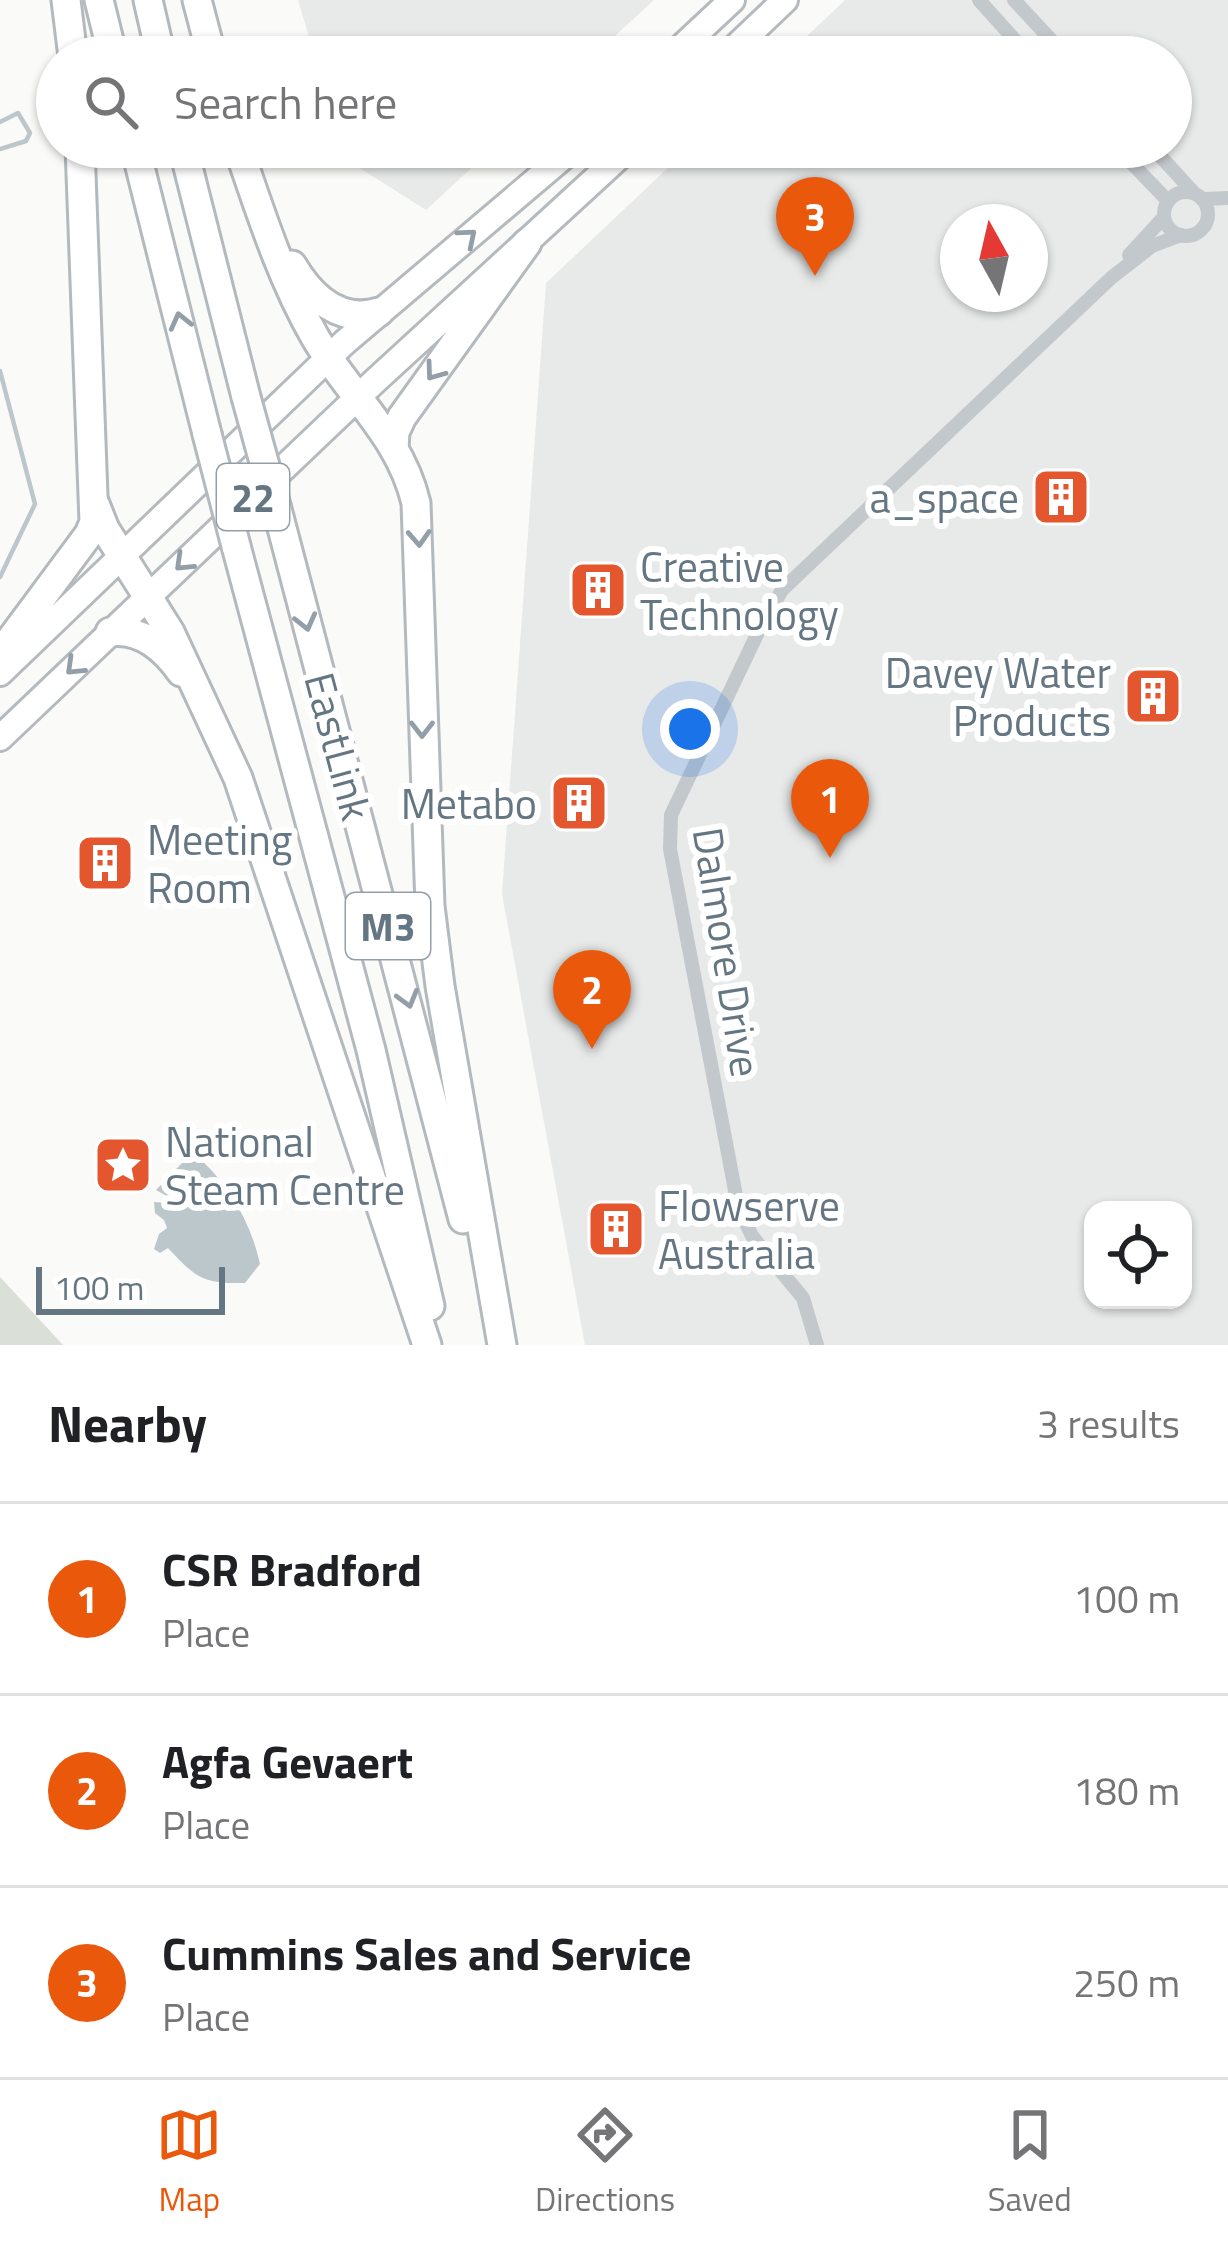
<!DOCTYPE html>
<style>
body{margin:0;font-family:"Titillium Web",sans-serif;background:#f2f2f2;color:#202124}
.controls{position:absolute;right:36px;bottom:36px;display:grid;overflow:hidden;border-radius:24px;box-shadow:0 3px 9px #0004}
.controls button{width:108px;height:108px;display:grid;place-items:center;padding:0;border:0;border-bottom:3px solid #e0e0e0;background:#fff;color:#202124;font:60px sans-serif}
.compass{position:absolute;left:940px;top:204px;width:108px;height:108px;border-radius:50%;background:#fff;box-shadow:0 3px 9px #0004;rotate:352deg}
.scale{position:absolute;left:36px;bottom:30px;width:189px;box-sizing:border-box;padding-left:12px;border:6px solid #657683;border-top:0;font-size:33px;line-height:42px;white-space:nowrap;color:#657683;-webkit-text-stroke:9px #fff;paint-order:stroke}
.you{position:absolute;left:690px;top:729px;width:42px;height:42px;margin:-30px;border:9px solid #fff;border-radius:50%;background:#1a73e8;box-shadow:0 0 0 18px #1a73e833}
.badge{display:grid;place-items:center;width:78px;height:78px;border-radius:50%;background:#ea580c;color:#fff;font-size:39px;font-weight:700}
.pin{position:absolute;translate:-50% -99px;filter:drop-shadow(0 3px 6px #0008)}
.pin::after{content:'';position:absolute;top:63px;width:42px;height:36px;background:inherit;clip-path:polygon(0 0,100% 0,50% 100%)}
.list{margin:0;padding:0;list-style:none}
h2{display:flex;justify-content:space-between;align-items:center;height:156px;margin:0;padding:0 48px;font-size:51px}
h2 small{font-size:39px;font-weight:400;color:#757577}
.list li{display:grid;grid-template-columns:78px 1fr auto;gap:36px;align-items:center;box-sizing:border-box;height:192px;padding:0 48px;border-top:3px solid #e0e0e0}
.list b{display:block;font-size:45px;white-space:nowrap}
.list p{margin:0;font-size:39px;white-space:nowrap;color:#757577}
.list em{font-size:39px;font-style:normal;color:#757577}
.icon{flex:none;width:66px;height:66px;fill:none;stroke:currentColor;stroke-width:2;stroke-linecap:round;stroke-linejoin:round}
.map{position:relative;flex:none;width:1228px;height:1345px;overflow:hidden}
.search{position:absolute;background:#fff;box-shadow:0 3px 9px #0004;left:36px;right:36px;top:36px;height:132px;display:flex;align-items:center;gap:30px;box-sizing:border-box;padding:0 42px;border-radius:66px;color:#757577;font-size:45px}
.sheet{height:732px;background:#fff}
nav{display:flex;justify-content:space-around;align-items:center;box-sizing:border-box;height:168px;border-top:3px solid #e0e0e0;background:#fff;font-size:33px;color:#757577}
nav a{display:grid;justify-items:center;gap:6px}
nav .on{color:#ea580c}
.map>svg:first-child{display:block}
.built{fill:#e8e9e9;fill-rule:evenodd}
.green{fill:#dadfd7}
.water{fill:#bbc7cb}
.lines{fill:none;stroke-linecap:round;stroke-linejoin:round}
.stream{stroke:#bbc7cb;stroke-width:4.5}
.primary-casing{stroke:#b5babe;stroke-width:30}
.highway-casing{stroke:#b4b9bd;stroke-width:33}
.street{stroke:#c3c8cc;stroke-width:14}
.primary{stroke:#fff;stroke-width:24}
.highway{stroke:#fff;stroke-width:27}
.highway-bridge-casing{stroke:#b4b9bd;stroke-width:33;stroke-linecap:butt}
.highway-bridge{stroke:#fff;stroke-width:27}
.oneway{stroke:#939fa8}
.labels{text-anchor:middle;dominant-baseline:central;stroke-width:12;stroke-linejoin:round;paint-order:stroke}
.shield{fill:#fff;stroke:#939fa8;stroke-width:3}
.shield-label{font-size:39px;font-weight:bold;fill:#657683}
.poi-label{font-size:42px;fill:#657683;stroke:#fff;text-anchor:start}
.street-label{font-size:42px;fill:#657683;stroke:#fff}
</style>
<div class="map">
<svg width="1228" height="1345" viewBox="0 0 1228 1345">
<rect width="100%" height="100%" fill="#fafaf8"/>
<g class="built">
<polygon points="298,0 654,0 592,57 315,57"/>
<path d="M845,0H1228V1345H585L502,894L546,283L690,147H1171V57H785ZM958,222H1030V294H958ZM1093,1210H1183V1300H1093Z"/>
<polygon points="343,147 494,147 426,210 347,160"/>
</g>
<polygon class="green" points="0,1277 63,1345 0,1345"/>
<path class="water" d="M199,1158C229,1185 252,1225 260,1264L245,1283C203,1284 196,1278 168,1248L160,1253L154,1249L159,1234L167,1228L164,1220L155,1213L154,1202L166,1203L165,1195L156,1190L182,1163Z"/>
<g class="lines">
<g class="stream">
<polyline points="0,122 18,113 30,133 26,141 0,149"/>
<polyline points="0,371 35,504 0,577"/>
</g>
<defs>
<g id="primary">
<polyline points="671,57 732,0"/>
<polyline points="725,57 785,0"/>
<polyline points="0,673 345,342 575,147"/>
<polyline points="0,738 375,381 630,147"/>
</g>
<g id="highway">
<polyline points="66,0 73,57"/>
<polyline points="99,0 113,57"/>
<polyline points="148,0 161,57"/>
<polyline points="197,0 212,57"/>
<polyline points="135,147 207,434"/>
<polyline points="183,147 246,397"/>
<path d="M238,147C260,211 281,278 315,337C348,394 400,435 416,503L430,906L440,986L502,1345"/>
<path d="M292,265C311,297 340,324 379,312"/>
<polyline points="394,448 395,432 402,417 527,243"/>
<polyline points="95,504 105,529 170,632 238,778 427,1345"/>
<polyline points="277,509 463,1219"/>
<polyline points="236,546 371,1050 430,1306"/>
<path d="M110,632C141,628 164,648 181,672"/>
<polyline points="0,654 89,534 94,522 80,147"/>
</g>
</defs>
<use href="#primary" class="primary-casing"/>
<use href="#highway" class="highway-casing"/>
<g class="street">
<polyline points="979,0 1030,57"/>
<polyline points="1014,0 1067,57"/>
<polyline points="1116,147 1168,201"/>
<polyline points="1152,147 1194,193"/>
<circle cx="1186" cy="214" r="22"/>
<polyline points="1203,199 1228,198"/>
<polyline points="1129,255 1164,217"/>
<polyline points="817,1345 803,1298 752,1236 738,1206 670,849 671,815 761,626 782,590 1111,278 1152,246 1181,235"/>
</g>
<use href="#primary" class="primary"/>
<use href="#highway" class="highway"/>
<defs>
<g id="highway-bridge">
<polyline points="246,397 277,509"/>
<polyline points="207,434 236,546"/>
</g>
</defs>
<use href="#highway-bridge" class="highway-bridge-casing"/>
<use href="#highway-bridge" class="highway-bridge"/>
</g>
<defs><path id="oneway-chevron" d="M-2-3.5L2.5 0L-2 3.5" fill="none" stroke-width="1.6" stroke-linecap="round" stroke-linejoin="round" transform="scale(3)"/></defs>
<g class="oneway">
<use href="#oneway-chevron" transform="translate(468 237) rotate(-40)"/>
<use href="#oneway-chevron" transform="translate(180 321) rotate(-104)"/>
<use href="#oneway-chevron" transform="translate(434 372) rotate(126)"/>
<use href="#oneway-chevron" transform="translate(419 538) rotate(87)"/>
<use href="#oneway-chevron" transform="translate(183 563) rotate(136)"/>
<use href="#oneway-chevron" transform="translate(306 622) rotate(76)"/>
<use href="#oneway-chevron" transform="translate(74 667) rotate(136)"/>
<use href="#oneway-chevron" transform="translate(422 729) rotate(90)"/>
<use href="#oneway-chevron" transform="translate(408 999) rotate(74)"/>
</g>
<defs>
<symbol id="building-square" viewBox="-11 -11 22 22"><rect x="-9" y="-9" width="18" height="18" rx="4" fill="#e4572e" stroke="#fff"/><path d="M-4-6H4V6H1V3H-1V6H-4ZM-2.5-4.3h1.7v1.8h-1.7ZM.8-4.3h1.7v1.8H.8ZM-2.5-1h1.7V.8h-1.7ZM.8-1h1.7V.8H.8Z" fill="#fff"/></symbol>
<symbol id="sight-square" viewBox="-11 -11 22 22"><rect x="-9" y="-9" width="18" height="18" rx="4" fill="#e4572e" stroke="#fff"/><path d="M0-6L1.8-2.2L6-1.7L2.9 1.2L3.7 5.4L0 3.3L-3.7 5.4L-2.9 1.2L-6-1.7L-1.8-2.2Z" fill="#fff"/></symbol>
</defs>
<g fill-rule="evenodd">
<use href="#building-square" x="1028" y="464" width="66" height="66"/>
<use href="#building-square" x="565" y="557" width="66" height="66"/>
<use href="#building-square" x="1120" y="663" width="66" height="66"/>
<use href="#building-square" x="546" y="770" width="66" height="66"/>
<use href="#building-square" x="72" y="830" width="66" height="66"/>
<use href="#sight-square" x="90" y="1132" width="66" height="66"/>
<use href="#building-square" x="583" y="1196" width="66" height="66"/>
</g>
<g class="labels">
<g class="shield">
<rect x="217" y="464" width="72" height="66" rx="9"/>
<rect x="346" y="893" width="84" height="66" rx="9"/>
</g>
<g class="shield-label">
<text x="253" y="497">22</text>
<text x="388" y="926">M3</text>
</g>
<g class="poi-label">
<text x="1019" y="497" text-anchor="end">a_space</text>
<text x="640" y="566">Creative<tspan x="640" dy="48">Technology</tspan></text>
<text x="1111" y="672" text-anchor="end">Davey Water<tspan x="1111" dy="48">Products</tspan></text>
<text x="537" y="803" text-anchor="end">Metabo</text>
<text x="147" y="839">Meeting<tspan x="147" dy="48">Room</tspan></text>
<text x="165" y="1141">National<tspan x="165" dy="48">Steam Centre</tspan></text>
<text x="658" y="1205">Flowserve<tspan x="658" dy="48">Australia</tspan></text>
</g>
<g class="street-label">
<text transform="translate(339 746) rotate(75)">EastLink</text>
<text transform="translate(728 952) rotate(81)">Dalmore Drive</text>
</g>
</g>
</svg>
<div class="controls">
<button><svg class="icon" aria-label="locate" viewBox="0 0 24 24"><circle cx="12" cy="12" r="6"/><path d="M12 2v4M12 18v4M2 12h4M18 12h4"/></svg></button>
</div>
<svg class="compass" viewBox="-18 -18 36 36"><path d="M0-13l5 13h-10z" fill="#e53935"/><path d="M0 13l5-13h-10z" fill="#757577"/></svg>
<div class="scale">100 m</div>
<div class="you"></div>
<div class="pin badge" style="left:830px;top:858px">1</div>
<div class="pin badge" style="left:592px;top:1049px">2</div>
<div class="pin badge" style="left:815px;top:276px">3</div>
<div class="search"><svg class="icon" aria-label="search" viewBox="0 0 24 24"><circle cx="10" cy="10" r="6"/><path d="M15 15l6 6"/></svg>Search here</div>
</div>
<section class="sheet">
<h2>Nearby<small>3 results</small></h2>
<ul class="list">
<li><span class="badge">1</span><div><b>CSR Bradford</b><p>Place</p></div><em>100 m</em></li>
<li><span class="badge">2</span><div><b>Agfa Gevaert</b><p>Place</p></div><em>180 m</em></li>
<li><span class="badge">3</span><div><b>Cummins Sales and Service</b><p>Place</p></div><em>250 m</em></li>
</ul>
</section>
<nav>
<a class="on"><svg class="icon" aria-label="map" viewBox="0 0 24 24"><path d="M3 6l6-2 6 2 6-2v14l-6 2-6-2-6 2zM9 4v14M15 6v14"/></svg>Map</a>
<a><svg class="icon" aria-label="directions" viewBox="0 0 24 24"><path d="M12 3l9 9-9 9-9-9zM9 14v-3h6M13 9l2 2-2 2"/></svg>Directions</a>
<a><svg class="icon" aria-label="saved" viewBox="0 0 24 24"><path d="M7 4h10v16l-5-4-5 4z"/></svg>Saved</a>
</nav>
